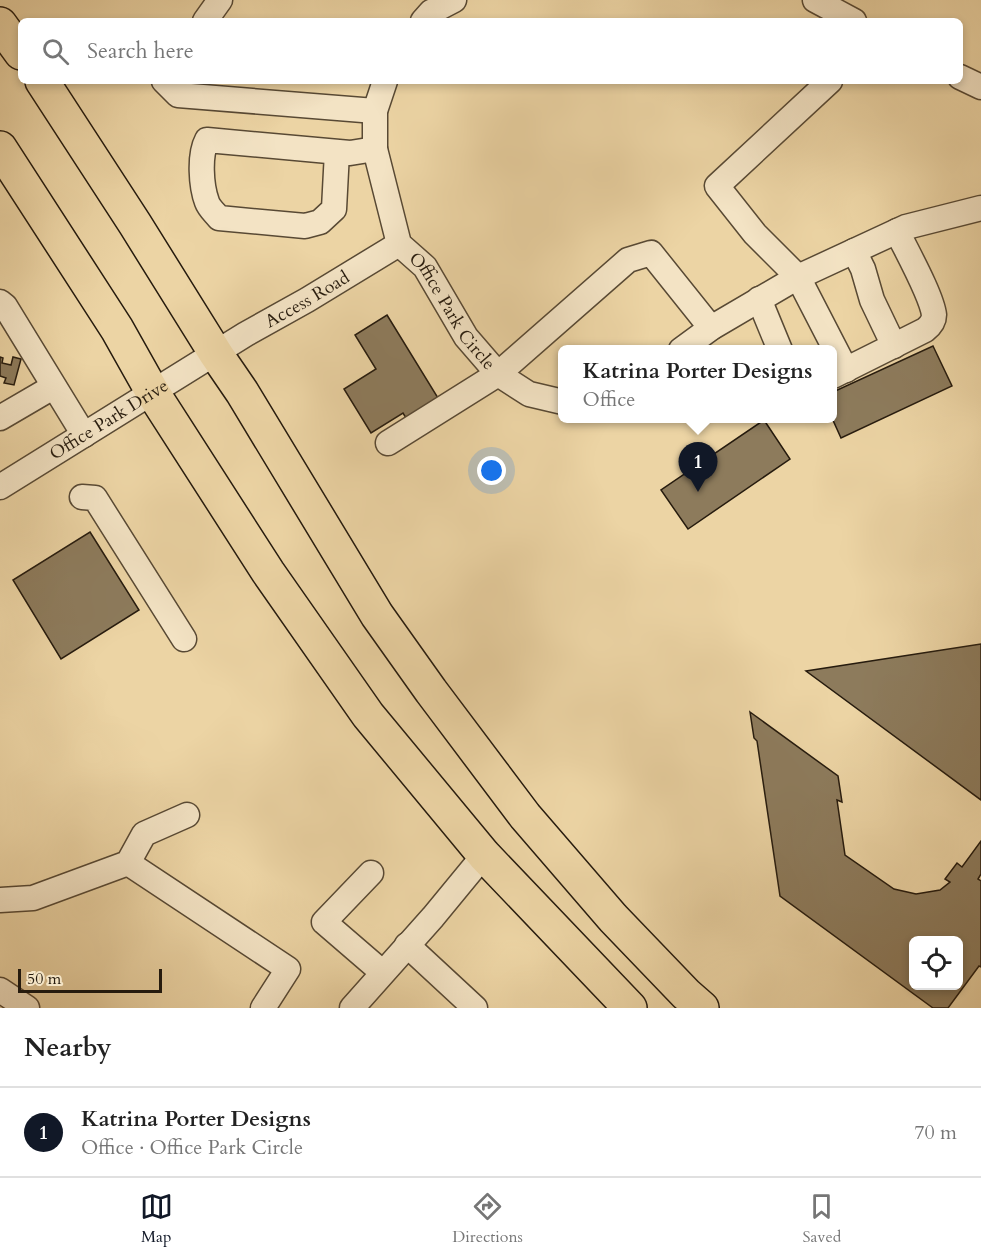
<!DOCTYPE html>
<meta charset="utf-8">
<style>
body{margin:0;font-family:Cardo,serif;background:#f2f2f2;color:#222}
.controls{position:absolute;right:18px;bottom:18px;display:grid;overflow:hidden;border-radius:9px;box-shadow:0 3px 9px #0003}
.controls button{width:54px;height:54px;display:grid;place-items:center;padding:0;border:0;border-bottom:2px solid #e0e0e0;background:#fff;color:#222;font:30px sans-serif}
.scale{position:absolute;left:18px;bottom:15px;width:144px;box-sizing:border-box;padding-left:6px;border:3px solid #261b0e;border-top:0;font-size:16px;line-height:21px;white-space:nowrap;color:#261b0e;-webkit-text-stroke:4px #f3e3c4;paint-order:stroke}
.you{position:absolute;left:492px;top:471px;width:21px;height:21px;margin:-15px;border:4px solid #fff;border-radius:50%;background:#1a73e8;box-shadow:0 0 0 9px #1a73e833}
.badge{display:grid;place-items:center;width:39px;height:39px;border-radius:50%;background:#111827;color:#fff;font-size:20px;font-weight:700}
.pin{position:absolute;translate:-50% -50px;filter:drop-shadow(0 2px 3px #0008)}
.pin::after{content:'';position:absolute;top:32px;width:21px;height:18px;background:inherit;clip-path:polygon(0 0,100% 0,50% 100%)}
.popup{position:absolute;left:558px;top:345px;width:279px;height:78px;box-sizing:border-box;display:grid;place-content:center;border-radius:9px;background:#fff;filter:drop-shadow(0 2px 4px #0005);font-size:20px;white-space:nowrap;color:#767676}
.popup b{font-size:22px;color:#222}
.popup::after{content:'';position:absolute;left:50%;top:100%;margin-left:-12px;border:12px solid transparent;border-top-color:#fff}
.list{margin:0;padding:0;list-style:none}
h2{display:flex;justify-content:space-between;align-items:center;height:78px;margin:0;padding:0 24px;font-size:26px}
h2 small{font-size:20px;font-weight:400;color:#767676}
.list li{display:grid;grid-template-columns:39px 1fr auto;gap:18px;align-items:center;box-sizing:border-box;height:90px;padding:0 24px;border-top:2px solid #e0e0e0}
.list b{display:block;font-size:22px;white-space:nowrap}
.list p{margin:0;font-size:20px;white-space:nowrap;color:#767676}
.list em{font-size:20px;font-style:normal;color:#767676}
.icon{flex:none;width:33px;height:33px;fill:none;stroke:currentColor;stroke-width:2;stroke-linecap:round;stroke-linejoin:round}
.map{position:relative;flex:none;width:981px;height:1008px;overflow:hidden}
.search{position:absolute;background:#fff;box-shadow:0 3px 9px #0003;left:18px;right:18px;top:18px;height:66px;display:flex;align-items:center;gap:15px;box-sizing:border-box;padding:0 21px;border-radius:9px;color:#767676;font-size:22px}
.sheet{height:168px;background:#fff}
nav{display:flex;justify-content:space-around;align-items:center;box-sizing:border-box;height:84px;border-top:2px solid #e0e0e0;background:#fff;font-size:16px;color:#767676}
nav a{display:grid;justify-items:center;gap:3px}
nav .on{color:#111827}
.map>svg:first-child{display:block}
.building{fill:#8d7b5c;stroke:#261b0e;stroke-width:1.5;fill-rule:evenodd}
.lines{fill:none;stroke-linecap:round;stroke-linejoin:round}
.minor-casing{stroke:#584934;stroke-width:27}
.highway-casing{stroke:#261b0e;stroke-width:36}
.minor{stroke:#f3e3c4;stroke-width:24}
.highway{stroke:#ecd4a4;stroke-width:33}
.labels{text-anchor:middle;dominant-baseline:central;stroke-width:5;stroke-linejoin:round;paint-order:stroke}
.street-label{font-size:18px;fill:#261b0e;stroke:#f3e3c4}
</style>
<div class="map">
<svg width="981" height="1008" viewBox="0 0 981 1008">
<rect width="100%" height="100%" fill="#ecd4a4"/>
<filter id="stains"><feTurbulence type="fractalNoise" baseFrequency=".00333" numOctaves="4"/><feColorMatrix values="0 0 0 0 .2 0 0 0 0 .09 0 0 0 0 .02 0 0 0 .5 -.17"/></filter>
<radialGradient id="worn" r=".72"><stop offset=".6" stop-color="#630" stop-opacity="0"/><stop offset="1" stop-color="#630" stop-opacity=".3"/></radialGradient>
<g class="building">
<polygon points="387,315 438,398 406,418 403,413 371,433 344,389 376,369 355,335"/>
<polygon points="933,346 952,386 841,438 832,418 833,392"/>
<polygon points="0,357 3,358 2,363 11,365 13,357 21,359 14,385 4,383 6,378 0,376"/>
<polygon points="764,420 790,459 688,529 661,490"/>
<polygon points="90,532 139,610 61,659 13,580"/>
<polygon points="981,644 981,800 806,671"/>
<path d="M750,712L838,776L842,802L837,800L845,855L894,889L916,894L940,890L950,882L945,879L957,863L962,867L981,841V874L978,879L981,881V967L979,966L948,1008H933L780,896L757,741L754,738ZM914,940H958V986H914Z"/>
</g>
<g class="lines">
<defs>
<g id="minor">
<polyline points="815,0 854,21"/>
<polyline points="205,21 220,0"/>
<polyline points="423,21 431,12 454,0"/>
<polyline points="960,77 981,87"/>
<polyline points="164,81 178,95 375,111"/>
<path id="s1" d="M385,81L375,111V149L399,244L425,267L466,337L498,374L529,394L563,402"/>
<polyline points="830,81 717,186 755,234 798,277 846,370"/>
<path d="M337,152L334,209L320,222L305,226L219,218C215,213 209,208 207,202C201,186 199,155 207,140L350,153L375,149"/>
<polyline points="854,251 863,269 872,300 894,346"/>
<polyline points="759,299 780,350"/>
<polyline points="0,302 5,306 84,435"/>
<polyline points="681,350 711,328 798,277 906,227 981,208"/>
<path d="M833,376L925,330C930,326 934,322 934,315C932,296 906,250 897,231"/>
<polyline points="0,418 53,387"/>
<polyline points="388,443 498,374 628,260 651,253 711,328"/>
<path id="s2" d="M0,487L246,334L307,300L399,244"/>
<polyline points="82,497 95,498 184,639"/>
<polyline points="128,863 288,969 263,1008"/>
<polyline points="371,873 324,922 382,972"/>
<polyline points="0,900 33,898 128,863 144,834 187,815"/>
<polyline points="407,945 475,1008"/>
<polyline points="0,990 27,1008"/>
<polyline points="352,1008 433,917 484,855"/>
</g>
<g id="highway">
<polyline points="0,24 21,53"/>
<polyline points="42,81 135,224 216,354 242,392 377,615 431,691 525,816 613,918 686,994 702,1008"/>
<polyline points="0,148 117,329 153,393 268,572 368,715 484,855 630,1008"/>
</g>
</defs>
<use href="#minor" class="minor-casing"/>
<use href="#highway" class="highway-casing"/>
<use href="#minor" class="minor"/>
<use href="#highway" class="highway"/>
</g>
<g class="labels">
<g class="street-label">
<text stroke="none"><textPath href="#s2" startOffset="360">Access Road</textPath></text>
<text stroke="none"><textPath href="#s1" startOffset="254">Office Park Circle</textPath></text>
<text stroke="none"><textPath href="#s2" startOffset="128">Office Park Drive</textPath></text>
</g>
</g>
<rect width="100%" height="100%" filter="url(#stains)"/>
<rect width="100%" height="100%" fill="url(#worn)"/>
</svg>
<div class="controls">
<button><svg class="icon" aria-label="locate" viewBox="0 0 24 24"><circle cx="12" cy="12" r="6"/><path d="M12 2v4M12 18v4M2 12h4M18 12h4"/></svg></button>
</div>
<div class="scale">50 m</div>
<div class="you"></div>
<div class="pin badge" style="left:698px;top:492px">1</div>
<div class="popup"><b>Katrina Porter Designs</b>Office</div>
<div class="search"><svg class="icon" aria-label="search" viewBox="0 0 24 24"><circle cx="10" cy="10" r="6"/><path d="M15 15l6 6"/></svg>Search here</div>
</div>
<section class="sheet">
<h2>Nearby<small></small></h2>
<ul class="list">
<li><span class="badge">1</span><div><b>Katrina Porter Designs</b><p>Office · Office Park Circle</p></div><em>70 m</em></li>
</ul>
</section>
<nav>
<a class="on"><svg class="icon" aria-label="map" viewBox="0 0 24 24"><path d="M3 6l6-2 6 2 6-2v14l-6 2-6-2-6 2zM9 4v14M15 6v14"/></svg>Map</a>
<a><svg class="icon" aria-label="directions" viewBox="0 0 24 24"><path d="M12 3l9 9-9 9-9-9zM9 14v-3h6M13 9l2 2-2 2"/></svg>Directions</a>
<a><svg class="icon" aria-label="saved" viewBox="0 0 24 24"><path d="M7 4h10v16l-5-4-5 4z"/></svg>Saved</a>
</nav>
